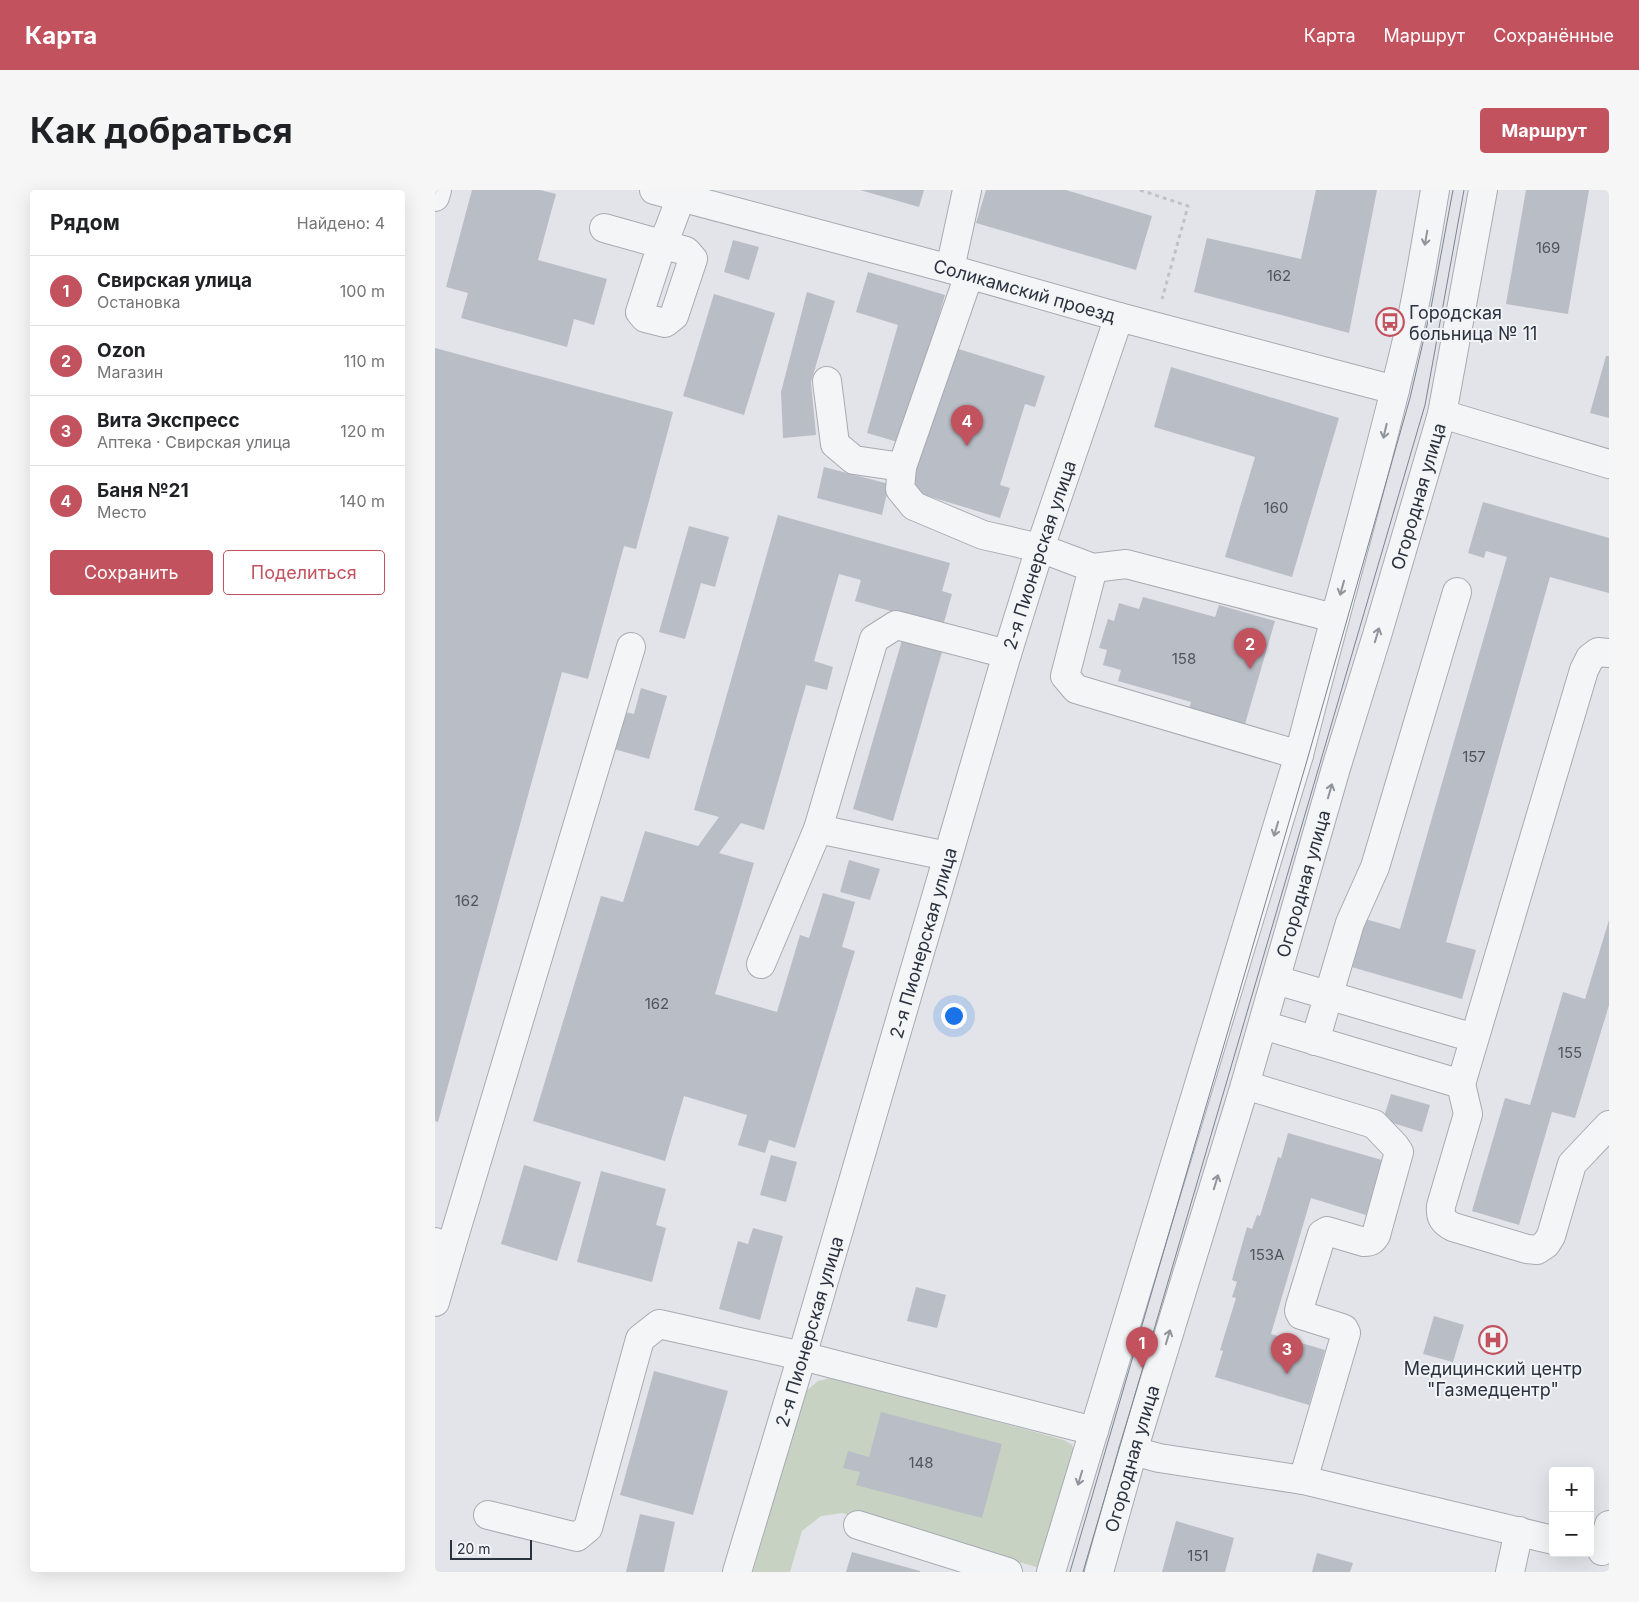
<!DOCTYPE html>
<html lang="ru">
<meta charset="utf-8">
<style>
body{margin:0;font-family:Inter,sans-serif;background:#f6f6f6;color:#202124}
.controls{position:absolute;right:15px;bottom:15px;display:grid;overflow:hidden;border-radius:5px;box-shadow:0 5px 20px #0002}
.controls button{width:45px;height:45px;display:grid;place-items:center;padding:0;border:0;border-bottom:1px solid #e0e0e0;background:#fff;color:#202124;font:25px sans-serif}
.scale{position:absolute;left:15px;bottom:12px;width:82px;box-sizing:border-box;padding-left:5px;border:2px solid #2b323f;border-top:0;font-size:14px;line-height:18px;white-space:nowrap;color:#2b323f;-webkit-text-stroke:4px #f1f3f6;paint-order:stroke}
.you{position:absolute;left:518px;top:825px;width:18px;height:18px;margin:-12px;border:4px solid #fff;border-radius:50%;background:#1a73e8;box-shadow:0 0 0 8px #1a73e833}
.badge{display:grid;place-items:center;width:32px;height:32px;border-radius:50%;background:#c3525f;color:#fff;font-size:16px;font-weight:700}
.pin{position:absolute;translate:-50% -41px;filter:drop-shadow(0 1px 2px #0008)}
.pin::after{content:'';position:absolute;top:26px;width:18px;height:15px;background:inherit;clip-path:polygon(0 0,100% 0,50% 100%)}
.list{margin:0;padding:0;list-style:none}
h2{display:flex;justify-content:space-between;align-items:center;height:65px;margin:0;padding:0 20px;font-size:21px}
h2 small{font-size:16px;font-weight:400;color:#757577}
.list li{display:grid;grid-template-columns:32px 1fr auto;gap:15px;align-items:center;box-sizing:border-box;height:70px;padding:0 20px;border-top:1px solid #e0e0e0}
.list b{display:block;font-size:19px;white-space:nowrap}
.list p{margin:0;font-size:16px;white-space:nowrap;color:#757577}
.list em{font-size:16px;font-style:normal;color:#757577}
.actions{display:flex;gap:10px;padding:15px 20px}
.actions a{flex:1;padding:11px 0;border:1px solid #c3525f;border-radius:5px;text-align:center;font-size:18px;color:#c3525f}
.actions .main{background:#c3525f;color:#fff}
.map{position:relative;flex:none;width:1174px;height:1382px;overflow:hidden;border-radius:5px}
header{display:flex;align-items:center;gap:30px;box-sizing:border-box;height:70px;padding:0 25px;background:#c3525f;color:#fff}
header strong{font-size:24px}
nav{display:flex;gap:28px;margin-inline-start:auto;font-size:18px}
.intro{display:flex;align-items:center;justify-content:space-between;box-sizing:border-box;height:120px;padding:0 30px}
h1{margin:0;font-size:35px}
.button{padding:12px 22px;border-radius:5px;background:#c3525f;color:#fff;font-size:18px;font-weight:700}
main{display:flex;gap:30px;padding:0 30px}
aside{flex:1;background:#fff;border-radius:5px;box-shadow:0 5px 20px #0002}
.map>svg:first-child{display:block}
.green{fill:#c7d2c3}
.building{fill:#b9bdc5}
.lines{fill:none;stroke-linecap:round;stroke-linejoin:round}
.minor-casing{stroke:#a7abb3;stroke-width:30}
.path{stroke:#c0c2c7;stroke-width:3;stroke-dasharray:4 4;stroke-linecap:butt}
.minor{stroke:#f4f5f7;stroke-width:28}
.tram{stroke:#7c8491;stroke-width:1}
.oneway{stroke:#90949b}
.labels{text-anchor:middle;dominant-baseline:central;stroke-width:4;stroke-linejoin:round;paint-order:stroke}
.number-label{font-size:15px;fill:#4e5560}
.street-label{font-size:18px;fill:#2b323f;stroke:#f1f3f6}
.poi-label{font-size:18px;fill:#2b323f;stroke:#f1f3f6;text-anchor:start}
</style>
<header>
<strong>Карта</strong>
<nav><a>Карта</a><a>Маршрут</a><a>Сохранённые</a></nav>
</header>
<div class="intro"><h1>Как добраться</h1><a class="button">Маршрут</a></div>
<main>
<aside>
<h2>Рядом<small>Найдено: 4</small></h2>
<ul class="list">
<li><span class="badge">1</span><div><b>Свирская улица</b><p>Остановка</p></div><em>100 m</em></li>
<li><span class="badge">2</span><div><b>Ozon</b><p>Магазин</p></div><em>110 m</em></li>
<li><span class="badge">3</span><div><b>Вита Экспресс</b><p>Аптека · Свирская улица</p></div><em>120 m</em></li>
<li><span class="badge">4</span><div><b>Баня №21</b><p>Место</p></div><em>140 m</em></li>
</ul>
<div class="actions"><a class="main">Сохранить</a><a>Поделиться</a></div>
</aside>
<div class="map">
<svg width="1174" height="1382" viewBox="0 0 1174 1382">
<rect width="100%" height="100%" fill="#e2e4e9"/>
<polygon class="green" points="399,1187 629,1250 637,1255 640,1264 605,1378 407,1323 386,1326 367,1341 355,1382 318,1382 369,1203 383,1191"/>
<g class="building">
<polygon points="37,0 105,0 121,4 103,70 172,89 159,135 139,129 132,157 26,128 33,103 11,97"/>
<polygon points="425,0 489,0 484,17"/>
<polygon points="551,0 631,0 717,26 701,80 541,33"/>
<polygon points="881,0 942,0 914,143 759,102 772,48 866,69"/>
<polygon points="1091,0 1154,0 1133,124 1071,114"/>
<polygon points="298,50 324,57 314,90 289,82"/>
<polygon points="433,82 510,105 466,253 432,243 463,135 421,122"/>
<polygon points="372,102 400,111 376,192 381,245 348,248 346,202"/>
<polygon points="279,104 340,123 309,225 248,206"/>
<polygon points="517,157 610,186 600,217 590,214 565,295 575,298 565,328 473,300"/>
<polygon points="0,158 238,222 201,359 189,356 153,489 127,482 3,932 0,931"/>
<polygon points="1171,166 1174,166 1174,228 1155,223"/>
<polygon points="736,177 904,228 857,387 790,367 820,267 719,237"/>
<polygon points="389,277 454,294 447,325 382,308"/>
<polygon points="1048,312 1174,348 1174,403 1115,387 1011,752 1041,760 1027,809 913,776 927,728 965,739 1072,367 1051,361 1049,368 1033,363"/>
<polygon points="343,325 515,373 507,401 517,404 508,436 420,411 426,390 404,384 379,471 398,477 392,500 371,495 329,640 306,633 284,663 319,673 280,804 342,822 365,745 374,748 388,703 420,712 407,757 420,761 360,958 334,950 330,963 303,955 312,925 249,906 230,971 98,931 166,706 188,712 210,641 263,656 284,627 259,620"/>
<polygon points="254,336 294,347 280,397 266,393 250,449 224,442"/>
<polygon points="708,407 780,427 784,415 840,431 808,541 752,525 756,512 683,491 686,480 668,475 672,460 664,458 673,429 679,431 684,413 704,419"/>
<polygon points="467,450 507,462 458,631 418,619"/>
<polygon points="206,498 232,506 214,569 179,559 190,522 199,524"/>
<polygon points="414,670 445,679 435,710 405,702"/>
<polygon points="1174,730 1174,815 1140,928 1117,922 1084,1035 1037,1021 1070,908 1095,915 1128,802 1150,809"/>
<polygon points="956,904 995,915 987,942 948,930"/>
<polygon points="853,943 947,970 931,1025 876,1008 836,1144 890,1160 874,1215 780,1187 788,1161 785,1160 801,1108 797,1107 802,1092 797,1090 812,1037 817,1039 822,1025 825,1026 843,967 846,968"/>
<polygon points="336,965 362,972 351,1012 325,1005"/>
<polygon points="89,975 146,992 122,1071 66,1054"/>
<polygon points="166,981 231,999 221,1035 231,1038 217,1092 142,1072"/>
<polygon points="318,1038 348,1046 325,1130 284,1119 303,1051 313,1054"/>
<polygon points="481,1097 511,1105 502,1138 472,1131"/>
<polygon points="999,1126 1029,1135 1018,1172 988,1164"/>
<polygon points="219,1181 293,1201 258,1325 185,1305"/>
<polygon points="446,1222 567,1254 547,1328 421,1295 425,1282 408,1278 413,1261 434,1267"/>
<polygon points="205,1324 240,1332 229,1382 191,1382"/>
<polygon points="741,1331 799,1348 790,1382 727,1382"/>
<polygon points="417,1362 485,1381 485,1382 411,1382"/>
<polygon points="882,1363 918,1373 915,1382 877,1382"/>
</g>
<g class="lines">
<defs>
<g id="minor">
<path id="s1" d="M219,0L515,79L684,127L960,200"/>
<polyline points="0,7 2,0"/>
<polyline points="169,38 251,61 258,69 239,126 230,133 210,128 205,122 227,54 234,39 246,7"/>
<polyline points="515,79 532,0"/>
<polyline points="534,85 467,277 465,299 479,316 548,345 605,358 658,378 691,374 899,428"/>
<polyline points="392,191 400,254 419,270 467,277"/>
<polyline points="1007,224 1174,274"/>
<polyline points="658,378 630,486 641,499 864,565"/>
<polyline points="383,639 512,666"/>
<polyline points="326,774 383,639 439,449 461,435 572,464"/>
<polyline points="841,790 1039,848"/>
<polyline points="828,835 1026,894 1149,480 1155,468 1163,462 1174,463"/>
<polyline points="880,851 915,733 940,677 1022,402"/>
<path d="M1026,894L1033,924L1006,1016C1005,1027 1008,1032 1018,1037L1092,1059L1102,1060L1111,1054L1116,1046L1137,974L1174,935"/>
<path d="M810,895L939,934L960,956L964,962L941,1045C938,1050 936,1052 929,1052L895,1042L892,1041L887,1044L865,1116L864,1121L866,1125L904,1137L909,1139L911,1143L868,1290"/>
<polyline points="0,1052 16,1057 0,1112"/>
<polyline points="16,1057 196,457"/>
<polyline points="698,1261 724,1268 868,1290 1118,1350"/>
<polyline points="53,1325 142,1347 153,1338 205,1149 224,1134 367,1166 659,1241"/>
<polyline points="423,1335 573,1382"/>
<polyline points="1167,1361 1174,1335"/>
<path id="s2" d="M302,1382L367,1166L572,464L605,358L684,127"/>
<path d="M616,1382L864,565C900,422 942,281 975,137C985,92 992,46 1000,0"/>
<path id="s3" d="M664,1382L698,1261L810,895L901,578L943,442L1007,224L1048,0"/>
<polyline points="1075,1382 1084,1341"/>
</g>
</defs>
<use href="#minor" class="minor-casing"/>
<polyline class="path" points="705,0 753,16 727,109"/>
<use href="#minor" class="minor"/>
<g class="tram">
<polyline points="635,1382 873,567 975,208 996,118 1018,0"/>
<polyline points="648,1382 990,215 1029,0"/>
</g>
</g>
<defs><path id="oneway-shaft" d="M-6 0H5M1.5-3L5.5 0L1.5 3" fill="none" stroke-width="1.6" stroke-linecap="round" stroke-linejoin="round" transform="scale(1.25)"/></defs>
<g class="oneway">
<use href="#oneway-shaft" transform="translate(991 48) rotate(100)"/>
<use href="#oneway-shaft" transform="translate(950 241) rotate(103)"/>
<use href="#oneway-shaft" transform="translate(907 398) rotate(106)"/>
<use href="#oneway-shaft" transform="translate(942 445) rotate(-73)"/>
<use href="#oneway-shaft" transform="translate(895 601) rotate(-74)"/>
<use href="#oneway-shaft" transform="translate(841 639) rotate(107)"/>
<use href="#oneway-shaft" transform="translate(781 992) rotate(-73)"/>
<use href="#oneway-shaft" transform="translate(733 1147) rotate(-73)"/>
<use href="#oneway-shaft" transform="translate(645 1288) rotate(107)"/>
</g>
<defs>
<symbol id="bus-ring" viewBox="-11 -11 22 22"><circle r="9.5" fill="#f1f3f6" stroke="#c3525f" stroke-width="1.5"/><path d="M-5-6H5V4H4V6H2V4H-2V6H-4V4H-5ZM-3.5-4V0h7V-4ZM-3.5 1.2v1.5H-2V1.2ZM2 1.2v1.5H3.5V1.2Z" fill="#c3525f"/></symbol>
<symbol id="hospital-ring" viewBox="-11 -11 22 22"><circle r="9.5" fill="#f1f3f6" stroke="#c3525f" stroke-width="1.5"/><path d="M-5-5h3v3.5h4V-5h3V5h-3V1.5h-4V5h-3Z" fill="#c3525f"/></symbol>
</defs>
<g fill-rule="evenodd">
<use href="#bus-ring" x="939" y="116" width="32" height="32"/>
<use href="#hospital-ring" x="1042" y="1134" width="32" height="32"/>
</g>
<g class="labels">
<g class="number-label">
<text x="1113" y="57">169</text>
<text x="844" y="85">162</text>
<text x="841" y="317">160</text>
<text x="749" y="468">158</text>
<text x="1039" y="566">157</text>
<text x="32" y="710">162</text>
<text x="222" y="813">162</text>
<text x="1135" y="862">155</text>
<text x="832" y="1064">153А</text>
<text x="486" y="1272">148</text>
<text x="763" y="1365">151</text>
</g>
<g class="street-label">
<text stroke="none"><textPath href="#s1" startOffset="384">Соликамский проезд</textPath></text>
<text stroke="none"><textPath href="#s3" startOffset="1122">Огородная улица</textPath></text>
<text stroke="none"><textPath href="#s2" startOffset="1061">2-я Пионерская улица</textPath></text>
<text stroke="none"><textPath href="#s3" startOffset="718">Огородная улица</textPath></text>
<text stroke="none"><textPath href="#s2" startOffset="656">2-я Пионерская улица</textPath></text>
<text stroke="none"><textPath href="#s2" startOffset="251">2-я Пионерская улица</textPath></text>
<text stroke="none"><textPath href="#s3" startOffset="118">Огородная улица</textPath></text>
</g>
<g class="poi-label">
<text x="974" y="122">Городская<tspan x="974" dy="21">больница № 11</tspan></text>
<text x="1058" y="1178" text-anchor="middle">Медицинский центр<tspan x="1058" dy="21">"Газмедцентр"</tspan></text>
</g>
</g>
</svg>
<div class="controls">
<button>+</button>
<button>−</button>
</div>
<div class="scale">20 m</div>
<div class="you"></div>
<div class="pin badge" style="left:707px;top:1178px">1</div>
<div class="pin badge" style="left:815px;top:479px">2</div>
<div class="pin badge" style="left:852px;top:1184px">3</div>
<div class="pin badge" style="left:532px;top:256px">4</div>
</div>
</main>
